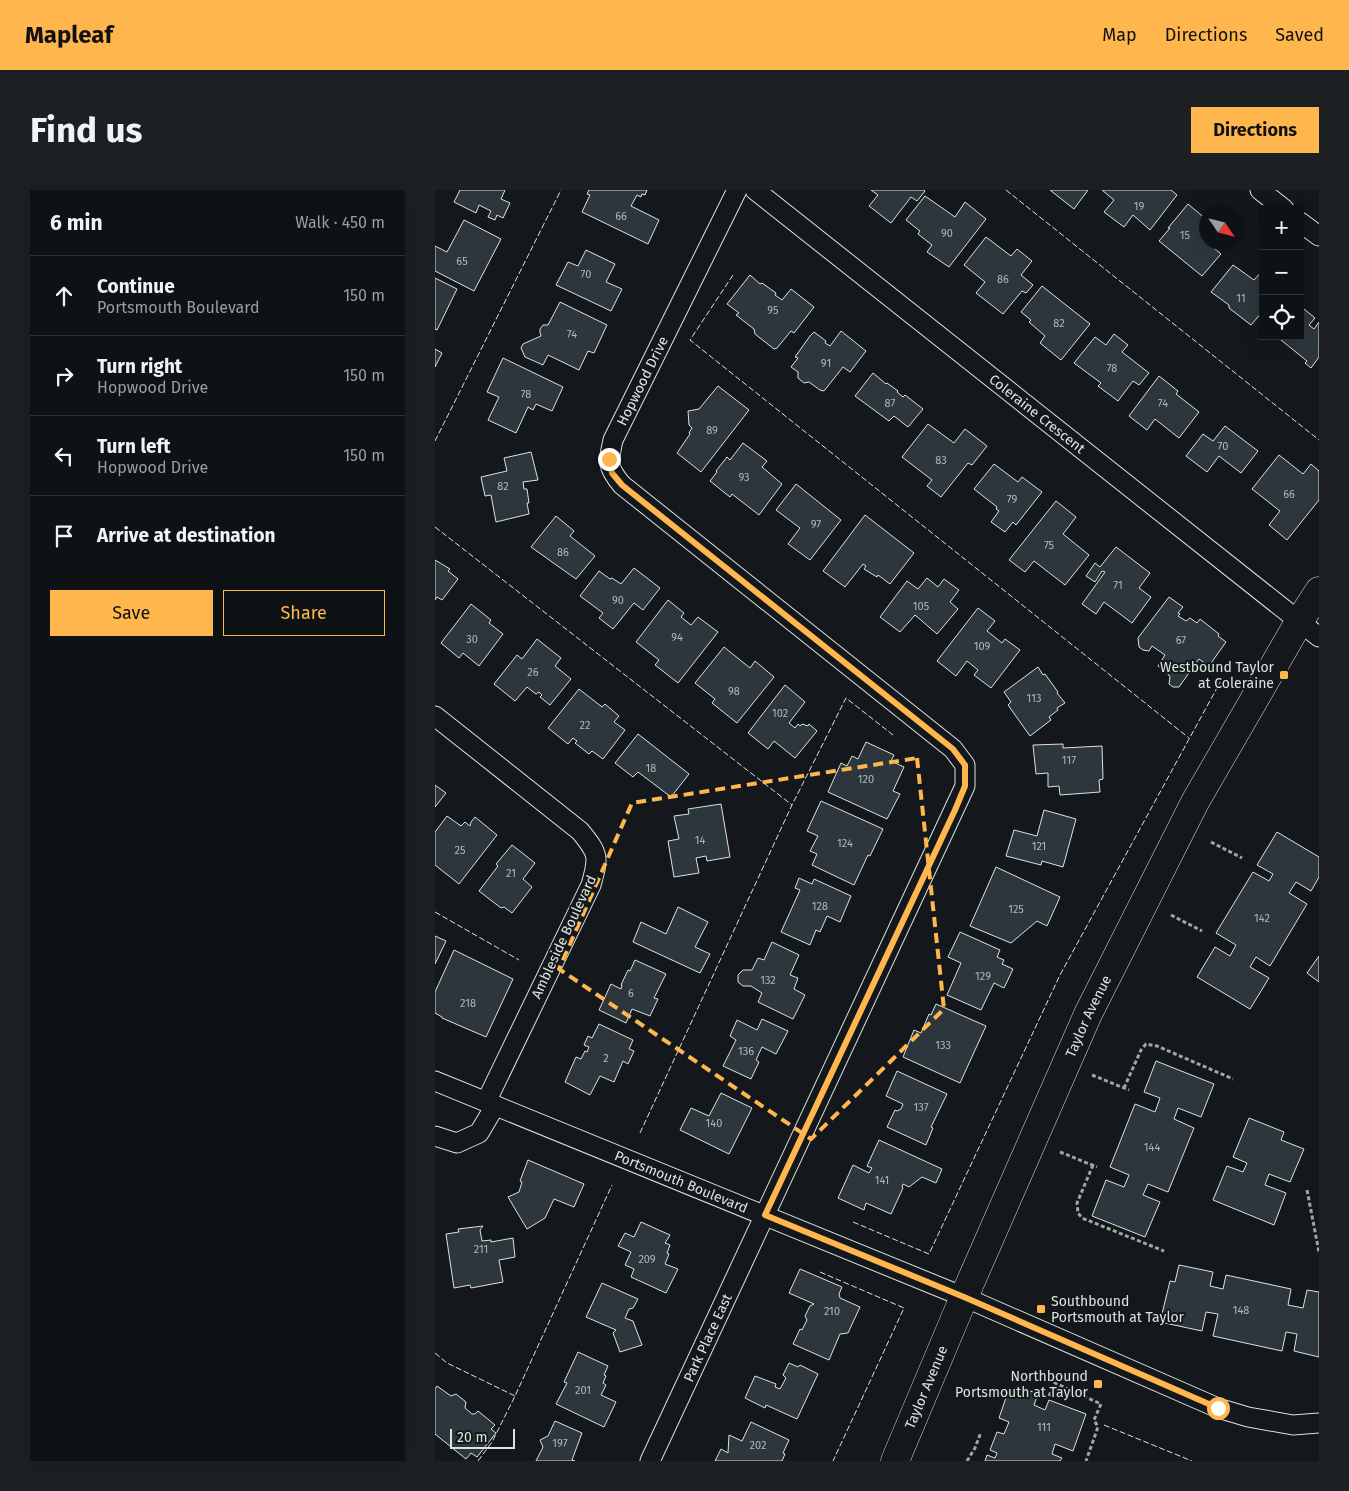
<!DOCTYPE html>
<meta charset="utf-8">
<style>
body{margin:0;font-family:"Fira Sans",sans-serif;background:#1d2022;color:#f1f3f6}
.controls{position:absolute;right:15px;top:15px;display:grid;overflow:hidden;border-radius:0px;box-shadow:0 5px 20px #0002}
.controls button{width:45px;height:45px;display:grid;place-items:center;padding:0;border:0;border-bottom:1px solid #2f3234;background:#0f1215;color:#f1f3f6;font:25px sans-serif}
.compass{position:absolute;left:764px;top:15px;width:45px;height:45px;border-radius:50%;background:#0f1215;box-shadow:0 5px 20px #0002;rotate:125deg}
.scale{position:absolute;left:15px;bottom:12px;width:65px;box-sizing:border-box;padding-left:5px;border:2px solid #d8e6dc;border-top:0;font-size:14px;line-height:18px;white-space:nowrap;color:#d8e6dc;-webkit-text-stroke:4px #14181c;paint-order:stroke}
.stop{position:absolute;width:15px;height:15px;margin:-11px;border:4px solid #ffb74d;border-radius:50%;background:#fff}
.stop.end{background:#ffb74d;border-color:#fff;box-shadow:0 1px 5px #0008}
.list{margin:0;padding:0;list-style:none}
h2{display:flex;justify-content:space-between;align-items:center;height:65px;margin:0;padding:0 20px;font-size:21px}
h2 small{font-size:16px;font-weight:400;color:#9b9ea0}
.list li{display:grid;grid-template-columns:32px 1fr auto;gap:15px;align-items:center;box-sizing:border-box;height:80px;padding:0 20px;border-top:1px solid #2f3234}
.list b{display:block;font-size:19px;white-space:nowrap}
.list p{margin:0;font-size:16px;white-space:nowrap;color:#9b9ea0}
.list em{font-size:16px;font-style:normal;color:#9b9ea0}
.actions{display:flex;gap:10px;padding:15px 20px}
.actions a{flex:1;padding:11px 0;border:1px solid #ffb74d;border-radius:0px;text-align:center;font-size:18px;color:#ffb74d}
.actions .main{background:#ffb74d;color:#111}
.icon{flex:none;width:28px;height:28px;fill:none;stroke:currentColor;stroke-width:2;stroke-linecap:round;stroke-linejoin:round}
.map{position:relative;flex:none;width:884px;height:1271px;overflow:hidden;border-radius:0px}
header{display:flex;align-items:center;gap:30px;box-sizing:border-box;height:70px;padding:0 25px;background:#ffb74d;color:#111}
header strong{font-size:24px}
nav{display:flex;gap:28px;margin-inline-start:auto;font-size:18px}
.intro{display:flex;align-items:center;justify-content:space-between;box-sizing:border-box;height:120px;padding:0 30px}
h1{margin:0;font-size:35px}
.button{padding:12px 22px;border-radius:0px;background:#ffb74d;color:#111;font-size:18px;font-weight:700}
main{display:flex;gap:30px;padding:0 30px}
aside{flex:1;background:#0f1215;border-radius:0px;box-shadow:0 5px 20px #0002}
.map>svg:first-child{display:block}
.building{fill:#2c363c;stroke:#d8e6dc}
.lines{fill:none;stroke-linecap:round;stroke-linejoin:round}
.street-casing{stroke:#d8e6dc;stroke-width:21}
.secondary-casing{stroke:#d8e6dc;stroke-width:29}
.path{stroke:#9da8a2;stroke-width:3;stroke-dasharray:4 2.5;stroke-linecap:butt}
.street{stroke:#14181c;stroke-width:19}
.secondary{stroke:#14181c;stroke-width:28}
.fence{stroke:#d8e6dc;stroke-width:1;stroke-dasharray:6 2.5;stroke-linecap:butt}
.route{stroke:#ffb74d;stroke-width:6}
.marked{fill:none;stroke:#ffb74d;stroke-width:4;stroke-dasharray:10 6;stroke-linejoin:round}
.poi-dot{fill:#ffb74d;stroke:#14181c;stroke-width:2}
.labels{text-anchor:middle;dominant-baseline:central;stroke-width:4;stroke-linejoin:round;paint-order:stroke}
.number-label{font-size:11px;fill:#adbab4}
.street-label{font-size:14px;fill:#d8e6dc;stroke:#14181c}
.poi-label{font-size:14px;fill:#d8e6dc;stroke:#14181c;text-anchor:end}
</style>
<header>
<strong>Mapleaf</strong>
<nav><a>Map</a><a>Directions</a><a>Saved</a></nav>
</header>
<div class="intro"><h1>Find us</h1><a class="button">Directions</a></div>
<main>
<aside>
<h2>6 min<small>Walk · 450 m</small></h2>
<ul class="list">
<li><svg class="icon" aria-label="ahead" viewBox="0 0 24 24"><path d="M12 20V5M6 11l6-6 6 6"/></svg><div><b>Continue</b><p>Portsmouth Boulevard</p></div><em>150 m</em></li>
<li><svg class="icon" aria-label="right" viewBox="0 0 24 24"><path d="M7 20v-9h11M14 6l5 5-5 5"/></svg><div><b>Turn right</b><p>Hopwood Drive</p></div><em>150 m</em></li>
<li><svg class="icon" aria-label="left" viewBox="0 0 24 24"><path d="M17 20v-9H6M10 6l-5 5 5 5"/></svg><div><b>Turn left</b><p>Hopwood Drive</p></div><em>150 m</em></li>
<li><svg class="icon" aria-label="arrive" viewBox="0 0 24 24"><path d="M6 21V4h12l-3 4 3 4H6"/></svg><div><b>Arrive at destination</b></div></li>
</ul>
<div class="actions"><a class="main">Save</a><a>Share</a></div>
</aside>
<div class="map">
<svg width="884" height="1271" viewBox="0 0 884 1271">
<rect width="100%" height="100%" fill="#14181c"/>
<g class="building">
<polygon points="25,0 70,0 66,9 75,13 68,28 62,25 60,30 53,27 56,21 44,15 41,23 19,12"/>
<polygon points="154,0 212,0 210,5 207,4 206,7 202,5 196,16 224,30 213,54 147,22 155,5 152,4"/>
<polygon points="436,0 488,0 490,1 482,11 476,7 456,33 434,16 443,5"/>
<polygon points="615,0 653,0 639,19"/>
<polygon points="667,0 736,0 742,5 715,40 698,25 689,37 669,22 679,10"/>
<polygon points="490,6 520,27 530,12 551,29 514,77 492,62 497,55 483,44 485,41 471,30"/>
<polygon points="753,14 772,30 772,34 769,37 772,39 772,52 786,64 767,86 724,51 735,38 733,38"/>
<polygon points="29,30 66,49 39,101 0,81 0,56 12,62"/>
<polygon points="551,47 576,66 582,59 597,71 586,85 598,95 591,103 587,101 568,124 541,103 550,92 529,75"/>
<polygon points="151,60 180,74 171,92 187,99 176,121 121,95 133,72 143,76"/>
<polygon points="798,75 819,90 828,80 828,121 816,135 794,118 794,115 776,102"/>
<polygon points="315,85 325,94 327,93 341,103 340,105 347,110 356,99 379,117 359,143 356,141 342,158 339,159 320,144 319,139 301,125 304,123 292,114"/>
<polygon points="0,88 22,99 2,140 0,139"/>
<polygon points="607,96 655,134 626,170 605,153 610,146 594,132 596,130 586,122"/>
<polygon points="125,112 172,135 159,163 153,161 144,180 113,165 108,175 90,167 86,158 88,154 106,146 105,142 105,139 108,135 113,135"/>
<polygon points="869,119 880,128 874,135 879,139 884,132 884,167 876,178 870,173 872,171 841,146 865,146 865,124"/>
<polygon points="406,141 431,161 415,182 408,177 389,201 385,200 374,192 369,193 363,188 363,182 356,177 363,168 360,167 375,146 379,142 391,151 390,153 395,156"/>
<polygon points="679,144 693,155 687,162 714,183 704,195 698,191 683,211 663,196 666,193 639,173 660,147 671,155"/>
<polygon points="0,159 7,163 0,177"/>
<polygon points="68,168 128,197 117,221 101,214 98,220 93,217 81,243 53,230 64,207 52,202"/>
<polygon points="438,183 451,194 452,193 463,201 462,202 468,207 470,205 488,219 473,237 459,226 454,231 420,206"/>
<polygon points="724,186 743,201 741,204 764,222 744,248 720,229 712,240 694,226"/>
<polygon points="283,196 314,220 266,282 242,263 255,244 254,243 257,238 254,235 253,221 264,219"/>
<polygon points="493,234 519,253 530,239 552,256 537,275 533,273 506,307 492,296 497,290 467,267"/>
<polygon points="790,236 823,261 806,283 784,266 772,282 751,266 768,244 778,251"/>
<polygon points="308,253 332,271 327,277 347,294 324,325 297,304 295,307 275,291 282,282 281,281 292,267 295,270"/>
<polygon points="96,262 103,290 88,292 89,299 92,299 94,313 92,313 94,324 61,332 56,305 50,306 46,287 72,281 69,268"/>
<polygon points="844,265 868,284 876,274 884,281 884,310 852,350 834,335 845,321 817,299"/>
<polygon points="559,274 583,292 587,287 607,302 581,335 578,332 570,342 556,332 564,321 561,319 562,317 539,299"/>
<polygon points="361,294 406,330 375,370 353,354 365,338 341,320"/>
<polygon points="621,311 641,327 628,344 654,365 630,395 599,371 590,382 574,370"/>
<polygon points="430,325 479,363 455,394 443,385 442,387 429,379 431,376 428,374 410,397 388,381"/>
<polygon points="121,326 139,341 135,346 160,366 141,389 96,357"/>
<polygon points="681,357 715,383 704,398 716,407 697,433 669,412 661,424 647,414 670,382 667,381 660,392 651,386 660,373 665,377"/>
<polygon points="0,370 15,379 13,381 23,389 7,410 2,407 0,410"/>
<polygon points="199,378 225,398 208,420 199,413 178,439 164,428 168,423 145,406 164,381 175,389 177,388 186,394"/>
<polygon points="492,388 503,397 509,389 524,400 515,412 523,419 502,444 480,425 465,442 445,427 472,391 483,399"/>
<polygon points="734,407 748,417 743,423 745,424 743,426 751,431 755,428 762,433 765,429 784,444 783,446 791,452 774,476 764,469 744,497 738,497 734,494 735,487 733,484 723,476 730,465 717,456 714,461 708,460 704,457 703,448"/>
<polygon points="233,410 249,423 246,427 256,435 263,427 283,442 243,493 220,475 224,470 201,452"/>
<polygon points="36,414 56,430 54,433 68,444 44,476 28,463 24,468 6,453"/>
<polygon points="543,418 560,431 552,441 567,453 570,449 585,460 556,498 539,485 543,480 532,471 521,486 502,471"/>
<polygon points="102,449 126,468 120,476 136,489 115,515 105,507 107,505 104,502 101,504 92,497 80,511 59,494 82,465 87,469"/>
<polygon points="289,457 315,478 320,471 339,487 302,533 277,513 280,509 260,493"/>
<polygon points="603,477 608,485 610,484 623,502 622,503 630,513 622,518 623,520 614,527 616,530 595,546 573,515 576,512 569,502"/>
<polygon points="350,495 370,512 354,533 360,538 363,534 365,536 367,534 373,536 374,534 382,541 360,568 339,551 333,559 313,543"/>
<polygon points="144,499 167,517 170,514 184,526 179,532 190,540 168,569 157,561 154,564 140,553 142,551 138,548 133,554 113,538"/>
<polygon points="203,544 254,584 236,607 203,582 198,587 180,573"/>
<polygon points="431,552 459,565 456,571 469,577 458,601 465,604 452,629 393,602 406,573 412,576 417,566 423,569"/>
<polygon points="628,554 628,558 667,556 668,589 664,590 665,602 625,605 624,596 613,597 613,583 601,584 598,555"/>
<polygon points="0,595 11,603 0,617"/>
<polygon points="386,611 448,639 435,666 433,665 419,695 377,675 382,664 375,661 383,646 372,641"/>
<polygon points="286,614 295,667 272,671 271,666 261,668 264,683 239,687 233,651 244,649 239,626 254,624 253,619"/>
<polygon points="609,620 641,629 628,677 607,671 606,675 571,666 579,640 602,646"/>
<polygon points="12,626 26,636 30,632 35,636 36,632 40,627 62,645 24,694 0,675 0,642"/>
<polygon points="842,642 884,667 884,687 876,701 861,692 854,703 872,714 835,776 821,767 815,777 834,788 815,819 762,787 780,757 795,766 801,755 781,743 818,682 834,691 838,684 822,675"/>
<polygon points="77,655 100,673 88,689 97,697 77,723 69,717 66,718 44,701 63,676 61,674"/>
<polygon points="561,677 625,707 612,736 602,731 576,753 535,736"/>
<polygon points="364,688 377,694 379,689 416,706 405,732 392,726 385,742 381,740 375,755 346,742 365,700 360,698"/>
<polygon points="243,717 273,732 260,757 275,764 265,783 198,752 206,732 231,744"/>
<polygon points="525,742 565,760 562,767 569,770 567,774 578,779 569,798 559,793 546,820 512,805 526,773 513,767"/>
<polygon points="0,746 11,751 0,774"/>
<polygon points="337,752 364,765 355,785 363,788 359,799 370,805 358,829 323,812 327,803 316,796 308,796 303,792 303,785 308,780 317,780 323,768 329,770"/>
<polygon points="19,760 78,789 51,847 7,828 7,827 0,823 0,802"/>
<polygon points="884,766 884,792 872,783"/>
<polygon points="200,770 231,784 219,808 223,809 215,826 197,819 191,833 164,820 176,794 186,799 187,795 186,795 193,780 195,781"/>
<polygon points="501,814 551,836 525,893 468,867 479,840 486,843 494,824 496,825"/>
<polygon points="327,829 353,841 341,864 327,857 321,870 324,872 316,889 288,876 301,850 295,846 302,830 322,840"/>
<polygon points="164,834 198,850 194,859 199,861 193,874 188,871 179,892 165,886 155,905 130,892 141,867 146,869 150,861 152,862 154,857 149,855 153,846 157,848"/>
<polygon points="721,871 779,894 766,927 743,918 739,929 759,938 733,1002 713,994 708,1005 725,1012 710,1047 657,1026 671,990 689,997 694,985 675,977 700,914 720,922 725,908 709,902"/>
<polygon points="462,881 512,904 496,937 498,938 491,955 452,937 460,920 462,921 466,919 468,914 451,906"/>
<polygon points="286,903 317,918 294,964 245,940 256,918 274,926"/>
<polygon points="814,928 849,942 846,950 869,959 855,992 834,984 830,995 851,1003 839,1035 778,1010 792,976 808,982 812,973 798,967"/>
<polygon points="444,950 507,979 501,993 487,987 474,997 468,994 467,997 468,998 456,1024 431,1013 429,1020 403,1008 418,975 434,983 437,978 432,976"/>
<polygon points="93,970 149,994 139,1017 119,1009 110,1028 92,1039 73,1007 84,1002 87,992 85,991"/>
<polygon points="206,1032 235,1045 230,1053 235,1055 232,1063 234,1064 230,1074 243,1079 231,1103 196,1087 199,1079 190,1075 196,1062 183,1056 190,1043 199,1047"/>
<polygon points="48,1036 45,1040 47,1051 56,1050 56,1052 78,1048 80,1067 64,1070 68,1092 36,1098 35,1095 19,1098 11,1044 24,1042 23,1039"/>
<polygon points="744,1075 778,1082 775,1096 788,1099 791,1085 856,1099 853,1115 868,1118 872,1100 884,1102 884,1167 859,1161 862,1144 851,1142 847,1161 778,1146 783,1124 771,1122 767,1141 725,1132 735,1091 740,1092"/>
<polygon points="365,1079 407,1097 404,1104 405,1108 425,1117 413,1143 405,1144 394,1170 358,1154 365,1139 367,1140 372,1130 370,1126 375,1116 379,1114 354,1103"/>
<polygon points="167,1093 203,1109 198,1118 194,1119 190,1128 198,1131 207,1155 185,1162 178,1143 181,1140 151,1127"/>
<polygon points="143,1162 173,1176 169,1185 171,1186 168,1193 171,1195 166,1205 181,1212 169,1237 121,1214 132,1193 129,1192"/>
<polygon points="354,1173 363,1177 365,1175 383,1184 362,1229 331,1215 330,1218 310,1208 320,1186 341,1194 340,1197 345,1199 351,1188 348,1185"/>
<polygon points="2,1196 16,1206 21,1204 31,1212 30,1218 37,1224 40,1224 43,1221 60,1235 56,1239 61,1243 42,1267 36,1263 31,1269 0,1244 0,1199"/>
<polygon points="585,1197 603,1204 599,1215 610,1220 614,1210 651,1224 638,1261 620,1254 617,1264 627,1268 625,1271 550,1271 552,1265 560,1268 562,1263 555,1260 562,1242 569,1244 574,1232 564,1228 574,1199 584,1202"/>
<polygon points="120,1231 147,1243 137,1270 140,1271 101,1271 108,1257 105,1250 113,1246"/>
<polygon points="316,1232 354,1250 348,1263 350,1264 347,1271 280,1271 286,1259 293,1263 294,1245 307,1251"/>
</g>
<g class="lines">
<defs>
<g id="street">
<path id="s1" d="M320,0L884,447"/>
<polyline points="825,0 849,19"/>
<polyline points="865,32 884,46"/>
<path d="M0,526L145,641C164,664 164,667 156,695L51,912"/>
<path id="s2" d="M0,891L529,1107L783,1218L813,1227L858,1235L884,1233"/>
<polyline points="0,946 22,953 44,943 60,916"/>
<path id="s3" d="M215,1271L530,596V575L518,559L187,295C172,277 173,273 178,250L302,0"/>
</g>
<g id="secondary">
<path id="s4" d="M460,1271L529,1107L653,824L760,612L864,432L884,401"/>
</g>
</defs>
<use href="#street" class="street-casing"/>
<use href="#secondary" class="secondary-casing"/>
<g class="path">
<polyline points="776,652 807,668"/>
<polyline points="736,725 767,741"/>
<polyline points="657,885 694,900"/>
<polyline points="689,898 706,860 711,854 722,856 798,889"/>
<polyline points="625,962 662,977"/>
<polyline points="658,975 642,1013 643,1023 647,1028 729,1061"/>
<polyline points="872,1000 884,1062"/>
<polyline points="614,1206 620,1193 666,1214 659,1230 663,1237 651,1271"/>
<polyline points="532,1271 540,1258 546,1242"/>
</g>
<use href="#street" class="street"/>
<use href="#secondary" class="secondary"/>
<g class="fence">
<polyline points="571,0 884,250"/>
<polyline points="298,85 255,150 754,548"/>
<polyline points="0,251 126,0"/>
<polyline points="0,337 357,615"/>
<polyline points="0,722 84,770"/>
<polyline points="205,943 357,615 411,508 458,545"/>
<polyline points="418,1032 494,1064 625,785 788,487"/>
<polyline points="385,1082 469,1118 398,1271"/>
<polyline points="0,1163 12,1173 80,1206"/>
<polyline points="669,1235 757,1271"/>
<polyline points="43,1271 57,1252 80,1206 177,995"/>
</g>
</g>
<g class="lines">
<polyline class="route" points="174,269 177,283 187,295 518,559 530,575 530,596 520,620 330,1025 529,1107 783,1218"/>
</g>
<path class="marked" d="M482,568L509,819L376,949L124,779L197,613Z"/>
<g class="poi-dot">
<rect x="844" y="480" width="10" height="10" rx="2.5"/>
<rect x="601" y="1114" width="10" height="10" rx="2.5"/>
<rect x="658" y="1189" width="10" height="10" rx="2.5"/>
</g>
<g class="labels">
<g class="number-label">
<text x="704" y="16">19</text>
<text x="186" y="26">66</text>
<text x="512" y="43">90</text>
<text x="750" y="45">15</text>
<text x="27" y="71">65</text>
<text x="151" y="84">70</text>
<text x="568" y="89">86</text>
<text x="806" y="108">11</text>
<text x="338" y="120">95</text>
<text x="624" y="133">82</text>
<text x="137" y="144">74</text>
<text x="391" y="173">91</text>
<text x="677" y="178">78</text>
<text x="91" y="204">78</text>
<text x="455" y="213">87</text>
<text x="728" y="213">74</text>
<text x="277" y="240">89</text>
<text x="788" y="256">70</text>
<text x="506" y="270">83</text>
<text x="309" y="287">93</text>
<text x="68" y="296">82</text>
<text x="854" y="304">66</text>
<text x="577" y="309">79</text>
<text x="381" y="334">97</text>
<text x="614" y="355">75</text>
<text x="128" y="362">86</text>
<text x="683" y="395">71</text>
<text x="183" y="410">90</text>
<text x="486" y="416">105</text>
<text x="242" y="447">94</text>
<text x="37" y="449">30</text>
<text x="746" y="450">67</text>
<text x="547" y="456">109</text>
<text x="98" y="482">26</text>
<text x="299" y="501">98</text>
<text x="599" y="508">113</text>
<text x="345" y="523">102</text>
<text x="150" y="535">22</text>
<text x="634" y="570">117</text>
<text x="216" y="578">18</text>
<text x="431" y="589">120</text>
<text x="265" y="650">14</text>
<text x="410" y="653">124</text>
<text x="604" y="656">121</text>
<text x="25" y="660">25</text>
<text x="76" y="683">21</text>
<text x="385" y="716">128</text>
<text x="581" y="719">125</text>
<text x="827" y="728">142</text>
<text x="548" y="786">129</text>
<text x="333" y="790">132</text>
<text x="196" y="803">6</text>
<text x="33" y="813">218</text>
<text x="508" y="855">133</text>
<text x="311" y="861">136</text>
<text x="171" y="868">2</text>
<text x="486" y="917">137</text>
<text x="279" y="933">140</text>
<text x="717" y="957">144</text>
<text x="447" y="990">141</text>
<text x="46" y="1059">211</text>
<text x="212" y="1069">209</text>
<text x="806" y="1120">148</text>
<text x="397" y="1121">210</text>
<text x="148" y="1200">201</text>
<text x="609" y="1237">111</text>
<text x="125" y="1253">197</text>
<text x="323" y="1255">202</text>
</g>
<g class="street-label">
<text stroke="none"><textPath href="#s3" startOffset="1324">Hopwood Drive</textPath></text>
<text stroke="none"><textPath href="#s1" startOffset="360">Coleraine Crescent</textPath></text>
<text transform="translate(129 747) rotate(-65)">Ambleside Boulevard</text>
<text stroke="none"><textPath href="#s4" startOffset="485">Taylor Avenue</textPath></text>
<text stroke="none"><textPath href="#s2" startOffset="266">Portsmouth Boulevard</textPath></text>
<text stroke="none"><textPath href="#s3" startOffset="136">Park Place East</textPath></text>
<text stroke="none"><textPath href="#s4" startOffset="80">Taylor Avenue</textPath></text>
</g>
<g class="poi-label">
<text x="839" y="477">Westbound Taylor<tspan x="839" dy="16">at Coleraine</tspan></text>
<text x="616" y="1111" text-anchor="start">Southbound<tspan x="616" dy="16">Portsmouth at Taylor</tspan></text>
<text x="653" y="1186">Northbound<tspan x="653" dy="16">Portsmouth at Taylor</tspan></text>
</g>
</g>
</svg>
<div class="controls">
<button>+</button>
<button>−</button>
<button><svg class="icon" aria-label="locate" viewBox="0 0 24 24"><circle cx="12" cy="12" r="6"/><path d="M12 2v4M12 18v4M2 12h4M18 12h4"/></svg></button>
</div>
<svg class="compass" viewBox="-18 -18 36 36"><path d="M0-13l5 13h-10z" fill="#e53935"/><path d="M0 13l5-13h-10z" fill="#9b9ea0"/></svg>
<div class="scale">20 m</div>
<div class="stop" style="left:783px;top:1218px"></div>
<div class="stop end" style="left:174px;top:269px"></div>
</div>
</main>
